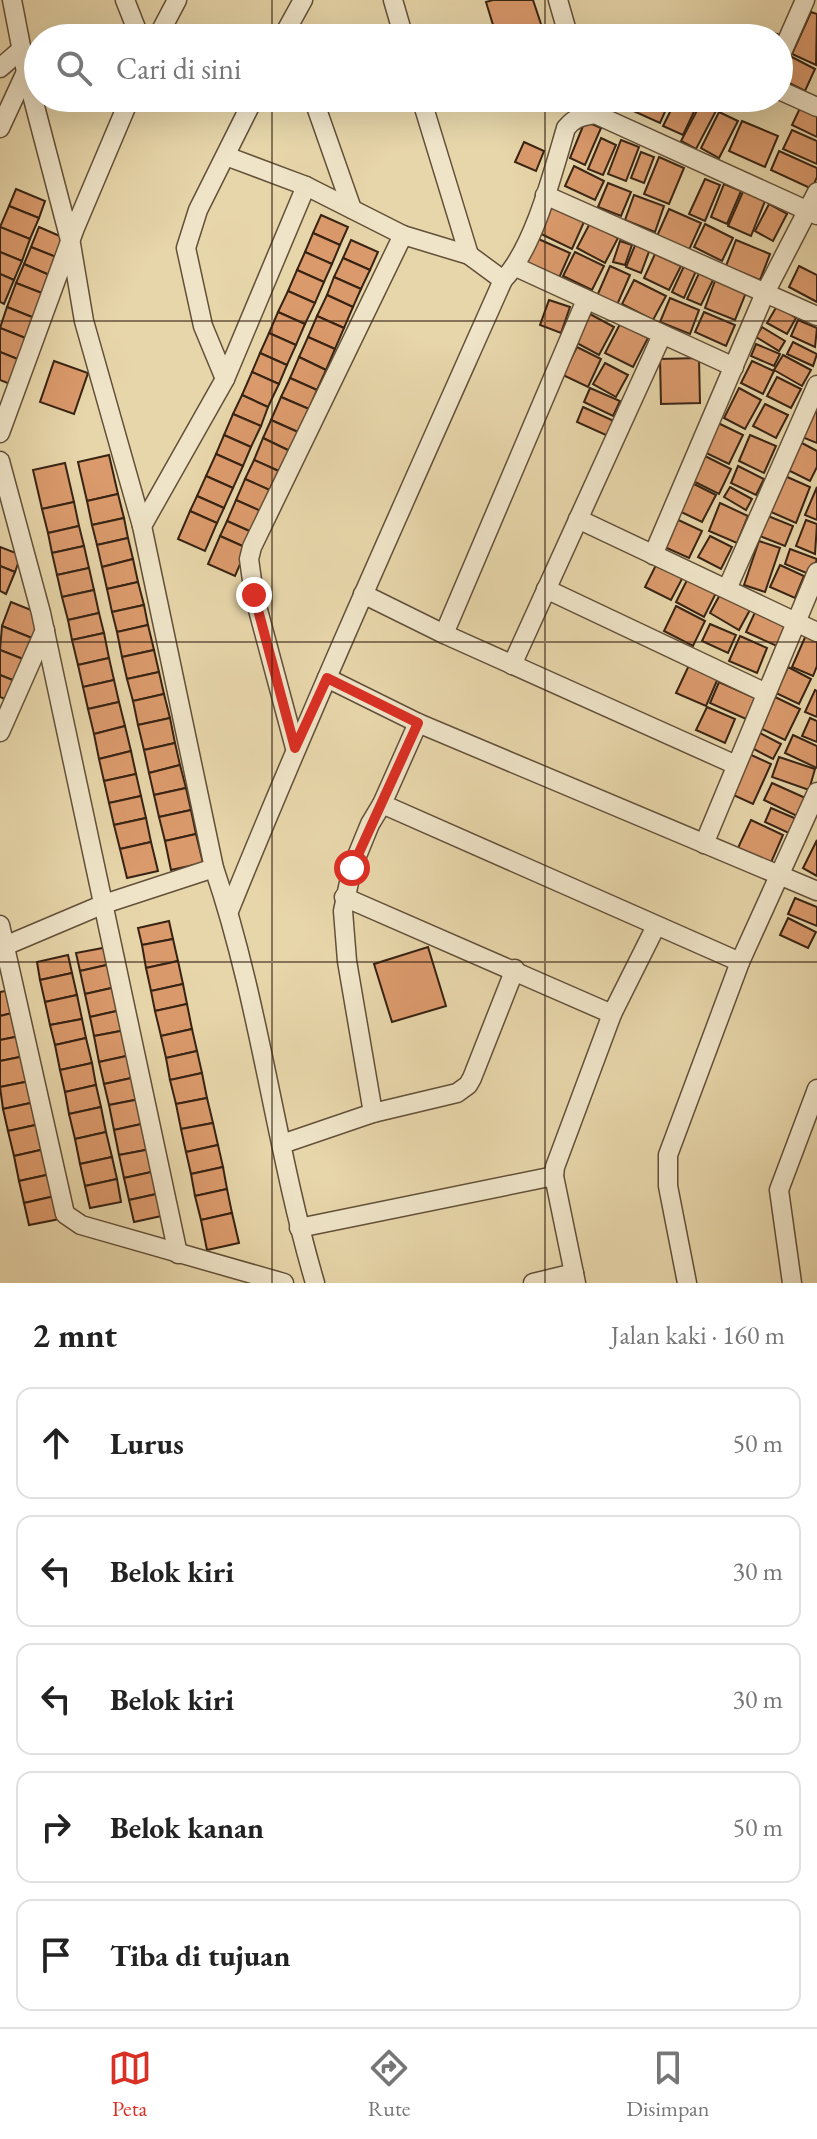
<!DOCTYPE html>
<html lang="id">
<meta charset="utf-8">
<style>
body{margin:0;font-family:"EB Garamond",serif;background:#f2f2f2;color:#222}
.stop{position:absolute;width:24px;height:24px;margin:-18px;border:6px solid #d93025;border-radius:50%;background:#fff}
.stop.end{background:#d93025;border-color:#fff;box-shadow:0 2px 8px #0008}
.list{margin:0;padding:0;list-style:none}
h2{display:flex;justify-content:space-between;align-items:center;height:104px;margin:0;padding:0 32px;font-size:34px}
h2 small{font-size:26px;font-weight:400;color:#767676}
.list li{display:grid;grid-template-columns:52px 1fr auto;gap:24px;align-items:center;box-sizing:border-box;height:112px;margin:0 16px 16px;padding:0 16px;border:2px solid #e0e0e0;border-radius:16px}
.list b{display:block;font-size:30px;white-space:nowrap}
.list em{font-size:26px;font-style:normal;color:#767676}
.icon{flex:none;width:44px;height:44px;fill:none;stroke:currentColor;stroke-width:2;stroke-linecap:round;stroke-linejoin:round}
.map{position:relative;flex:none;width:817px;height:1283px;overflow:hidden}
.search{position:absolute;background:#fff;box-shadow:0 8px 32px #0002;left:24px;right:24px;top:24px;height:88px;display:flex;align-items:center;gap:20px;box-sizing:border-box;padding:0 28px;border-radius:44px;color:#767676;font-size:30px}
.sheet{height:744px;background:#fff}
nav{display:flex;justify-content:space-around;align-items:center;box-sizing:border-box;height:112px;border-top:2px solid #e0e0e0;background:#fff;font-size:22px;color:#767676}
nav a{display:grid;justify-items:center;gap:4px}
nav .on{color:#d93025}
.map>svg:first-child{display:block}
.building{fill:#db9a6c;stroke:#372313;stroke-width:2}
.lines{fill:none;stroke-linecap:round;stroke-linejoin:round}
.minor-casing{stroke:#635039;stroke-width:21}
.minor{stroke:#efe4c8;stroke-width:18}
.route{stroke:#d93025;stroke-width:10}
.grid{fill:none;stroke:#372313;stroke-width:2;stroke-opacity:0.55}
</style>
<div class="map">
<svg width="817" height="1283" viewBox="0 0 817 1283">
<rect width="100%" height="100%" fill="#e7d6aa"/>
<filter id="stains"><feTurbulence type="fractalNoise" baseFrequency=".0025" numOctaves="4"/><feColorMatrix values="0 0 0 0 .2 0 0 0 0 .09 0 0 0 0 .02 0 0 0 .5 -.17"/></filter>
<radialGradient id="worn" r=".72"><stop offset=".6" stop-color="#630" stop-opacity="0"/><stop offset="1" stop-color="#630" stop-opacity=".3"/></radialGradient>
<g class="building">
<polygon points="493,0 533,0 543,30 519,38 497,38 486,2"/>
<polygon points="811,12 817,14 816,65 792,54"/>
<polygon points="756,27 783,36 752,38"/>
<polygon points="788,55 815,69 805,91 779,78"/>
<polygon points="623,98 671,98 660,123 620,105"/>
<polygon points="677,98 700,99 683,135 663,126"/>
<polygon points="702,101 717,109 696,149 681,141"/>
<polygon points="801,106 817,113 817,137 792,125"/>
<polygon points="719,112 738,121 719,158 701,148"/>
<polygon points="585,121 601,128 585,165 570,158"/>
<polygon points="742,121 778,136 765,167 729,151"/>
<polygon points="792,130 817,141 817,164 783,149"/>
<polygon points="601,138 616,145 603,175 588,169"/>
<polygon points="621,140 639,147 626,181 608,174"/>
<polygon points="524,142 544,151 536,171 515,162"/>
<polygon points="779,151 817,168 817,177 812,189 771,170"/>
<polygon points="641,152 654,157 644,183 631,178"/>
<polygon points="659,157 684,168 669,204 644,194"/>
<polygon points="574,166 604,181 595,200 565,186"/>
<polygon points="705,179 720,185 705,221 689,214"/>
<polygon points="608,183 631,192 621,216 598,207"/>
<polygon points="724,184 741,191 727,224 711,217"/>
<polygon points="745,187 767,196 751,236 728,226"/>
<polygon points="16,189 45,201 39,218 9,206"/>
<polygon points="634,195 664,206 655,232 625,220"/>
<polygon points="769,204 787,214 773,241 755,231"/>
<polygon points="550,205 584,222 572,249 537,232"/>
<polygon points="9,206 39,218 30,239 0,227"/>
<polygon points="669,209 701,223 689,250 657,236"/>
<polygon points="321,215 348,227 340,245 313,233"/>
<polygon points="590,223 618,238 605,263 577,248"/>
<polygon points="705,224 733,238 722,261 694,247"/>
<polygon points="0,227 30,239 22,261 0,252"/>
<polygon points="39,227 69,240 61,259 31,247"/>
<polygon points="313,233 340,245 332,264 305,252"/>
<polygon points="534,237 570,253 559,278 523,261"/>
<polygon points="351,240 378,252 370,270 343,258"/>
<polygon points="736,240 770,254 760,280 726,266"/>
<polygon points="620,241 632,245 625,265 613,262"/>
<polygon points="636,243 650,249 641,273 626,267"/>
<polygon points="31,247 61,259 54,277 24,264"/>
<polygon points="0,252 22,261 14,280 0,274"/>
<polygon points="305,252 332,264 324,282 297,270"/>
<polygon points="575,252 604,266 592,290 563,276"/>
<polygon points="655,254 681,266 669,290 644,278"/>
<polygon points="343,258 370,270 361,289 334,277"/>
<polygon points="24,264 54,277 47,295 16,283"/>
<polygon points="610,266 630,275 617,305 597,296"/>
<polygon points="684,266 696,271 684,298 672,292"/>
<polygon points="799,266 817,275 817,302 789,287"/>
<polygon points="297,270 324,282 315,303 288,291"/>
<polygon points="700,271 714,278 701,305 687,299"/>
<polygon points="0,274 14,280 4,304 0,302"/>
<polygon points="334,277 361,289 353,307 327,295"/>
<polygon points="716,278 747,290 735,320 705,308"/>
<polygon points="634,280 666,296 653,320 622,304"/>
<polygon points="16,283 47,295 37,319 7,307"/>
<polygon points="288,291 315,303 305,324 278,312"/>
<polygon points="327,295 353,307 344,328 317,316"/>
<polygon points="670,298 699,310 690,334 660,322"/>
<polygon points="549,300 570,307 561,333 540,325"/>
<polygon points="777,306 796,318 787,334 767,323"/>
<polygon points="7,307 37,319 28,339 0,328"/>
<polygon points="278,312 305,324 296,345 269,333"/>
<polygon points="704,312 735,325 726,346 695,332"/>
<polygon points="590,314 614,327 599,355 575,342"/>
<polygon points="317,316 344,328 335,349 308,337"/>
<polygon points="798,320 817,328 815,347 791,336"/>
<polygon points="620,324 648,338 633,367 605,353"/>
<polygon points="762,327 785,341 779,351 756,337"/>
<polygon points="0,328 28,339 20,360 0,352"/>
<polygon points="269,333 296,345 287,365 260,353"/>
<polygon points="308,337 335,349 326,370 299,357"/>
<polygon points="793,342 817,354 813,366 787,354"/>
<polygon points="756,344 780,354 774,366 751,356"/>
<polygon points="577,347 601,359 588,387 563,375"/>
<polygon points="0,352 20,360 10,384 0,380"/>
<polygon points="260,353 287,365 279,384 252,372"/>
<polygon points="783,355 811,370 802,386 774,370"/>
<polygon points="299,357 326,370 317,390 290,378"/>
<polygon points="699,358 700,403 661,404 660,359"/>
<polygon points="54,361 88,373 74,414 40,402"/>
<polygon points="752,361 774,371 763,394 741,383"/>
<polygon points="605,363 628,375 616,397 593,384"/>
<polygon points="252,372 279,384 268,407 242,395"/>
<polygon points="777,377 801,389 791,408 767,396"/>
<polygon points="290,378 317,390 309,409 281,397"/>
<polygon points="590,388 620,401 613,416 584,402"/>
<polygon points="739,388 761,400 745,429 724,418"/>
<polygon points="242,395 268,407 261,426 233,414"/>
<polygon points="281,397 309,409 298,432 271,420"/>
<polygon points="765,404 788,415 776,438 753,426"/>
<polygon points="583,407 614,421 608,436 577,422"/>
<polygon points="815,407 817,408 817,443 802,437"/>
<polygon points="233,414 261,426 251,447 224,435"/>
<polygon points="271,420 298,432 290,451 263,438"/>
<polygon points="716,422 743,435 729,464 702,451"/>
<polygon points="224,435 251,447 243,466 216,454"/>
<polygon points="750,435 776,446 764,473 739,461"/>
<polygon points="263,438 290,451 281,472 254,460"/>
<polygon points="800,442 817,451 817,467 810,481 786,469"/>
<polygon points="216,454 243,466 233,488 206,476"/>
<polygon points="109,455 118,494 87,501 78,462"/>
<polygon points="705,456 731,469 719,494 693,481"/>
<polygon points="254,460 281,472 272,491 245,479"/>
<polygon points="65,463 74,502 42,509 33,470"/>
<polygon points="738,466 764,479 756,495 731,483"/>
<polygon points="206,476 233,488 224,508 197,496"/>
<polygon points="785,476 810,487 796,523 771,512"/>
<polygon points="245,479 272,491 263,512 236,500"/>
<polygon points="690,482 716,495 702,522 677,510"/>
<polygon points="730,487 752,499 746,510 724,497"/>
<polygon points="817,487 817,520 805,515"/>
<polygon points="118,494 124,518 92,525 87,501"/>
<polygon points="197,496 224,508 217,523 190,511"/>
<polygon points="236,500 263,512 254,533 227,521"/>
<polygon points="74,502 79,526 48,533 42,509"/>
<polygon points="720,503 748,516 737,543 709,531"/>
<polygon points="190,511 217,523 205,551 178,539"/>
<polygon points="768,516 793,526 785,546 760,536"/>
<polygon points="672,517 702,531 689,558 660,545"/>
<polygon points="124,518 128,538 97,545 92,525"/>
<polygon points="806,520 817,524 815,554 796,546"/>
<polygon points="227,521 254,533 247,548 220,536"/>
<polygon points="79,526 84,546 52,553 48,533"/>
<polygon points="220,536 247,548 235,576 208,564"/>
<polygon points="710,536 732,547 721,569 698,557"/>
<polygon points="128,538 133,559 102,567 97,545"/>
<polygon points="759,541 780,548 765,592 744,585"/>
<polygon points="84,546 89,568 57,575 52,553"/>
<polygon points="0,547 21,555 15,572 0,566"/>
<polygon points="790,549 817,559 811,575 785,564"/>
<polygon points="133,559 138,582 107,589 102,567"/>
<polygon points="657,563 683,577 671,600 645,587"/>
<polygon points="780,565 804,576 795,598 770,587"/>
<polygon points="0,566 15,572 6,594 0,591"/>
<polygon points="89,568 94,590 62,597 57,575"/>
<polygon points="688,578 716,593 704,617 676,602"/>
<polygon points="138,582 144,605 112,612 107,589"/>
<polygon points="94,590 99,613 68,620 62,597"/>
<polygon points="722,591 751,608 739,630 710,613"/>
<polygon points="11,602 41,614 32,638 2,626"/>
<polygon points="144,605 148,625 117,632 112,612"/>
<polygon points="676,606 705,621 693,646 664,631"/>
<polygon points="756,610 789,624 779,647 746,632"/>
<polygon points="99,613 104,633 72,640 68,620"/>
<polygon points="710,624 736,635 728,653 702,641"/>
<polygon points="148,625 154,650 122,657 117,632"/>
<polygon points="2,626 32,638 23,659 0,650"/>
<polygon points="104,633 109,658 78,665 72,640"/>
<polygon points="806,635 817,640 817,666 813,676 792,667"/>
<polygon points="740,636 767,648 757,673 729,661"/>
<polygon points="0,650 23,659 15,681 0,675"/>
<polygon points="154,650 159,672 127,679 122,657"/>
<polygon points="109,658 114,680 83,687 78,665"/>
<polygon points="690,663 719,676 706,706 676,693"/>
<polygon points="788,667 811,679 799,704 776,693"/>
<polygon points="159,672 164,694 133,701 127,679"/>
<polygon points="0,675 15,681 7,700 0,697"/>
<polygon points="114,680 119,702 88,709 83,687"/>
<polygon points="719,682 755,698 746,719 710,703"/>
<polygon points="815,690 817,691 817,717 805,712"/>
<polygon points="164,694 170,718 138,725 133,701"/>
<polygon points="773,696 800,709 785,740 758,727"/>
<polygon points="119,702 125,726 94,734 88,709"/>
<polygon points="707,707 735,719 725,743 696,730"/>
<polygon points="170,718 175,743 144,750 138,725"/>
<polygon points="810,718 817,721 817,742 802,736"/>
<polygon points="125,726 131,751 99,759 94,734"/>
<polygon points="758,732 781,744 773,759 750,747"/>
<polygon points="793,735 817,746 817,768 785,753"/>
<polygon points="175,743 180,765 149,773 144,750"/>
<polygon points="131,751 136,774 104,781 99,759"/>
<polygon points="747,753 771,764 753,804 729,793"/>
<polygon points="779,757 815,769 809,790 772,777"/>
<polygon points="180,765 186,788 154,795 149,773"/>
<polygon points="136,774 141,796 109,803 104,781"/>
<polygon points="772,783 810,800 801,818 764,800"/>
<polygon points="186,788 191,810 159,817 154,795"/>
<polygon points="141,796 146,818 114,825 109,803"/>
<polygon points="771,808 799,820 793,835 765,822"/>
<polygon points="191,810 196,834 165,841 159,817"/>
<polygon points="146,818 151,842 120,849 114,825"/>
<polygon points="751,820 783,835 770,865 737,850"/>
<polygon points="196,834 203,863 171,870 165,841"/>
<polygon points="817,840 817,876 803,868"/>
<polygon points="151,842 158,871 127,878 120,849"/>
<polygon points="795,898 817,907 817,926 788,914"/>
<polygon points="788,918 816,932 808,948 780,935"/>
<polygon points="169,921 173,939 142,945 138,928"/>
<polygon points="173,939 178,961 146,968 142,945"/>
<polygon points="108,947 111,964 80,971 76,953"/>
<polygon points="428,947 446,1006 392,1022 374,964"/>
<polygon points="68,955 72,973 40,980 37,962"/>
<polygon points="178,961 183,984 151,991 146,968"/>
<polygon points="111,964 116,987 85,994 80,971"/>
<polygon points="72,973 77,995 45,1002 40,980"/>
<polygon points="183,984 187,1004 155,1011 151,991"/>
<polygon points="116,987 121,1010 90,1017 85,994"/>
<polygon points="11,990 16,1012 0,1016 0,992"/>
<polygon points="77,995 82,1019 50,1025 45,1002"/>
<polygon points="187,1004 192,1029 161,1036 155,1011"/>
<polygon points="121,1010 126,1030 94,1036 90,1017"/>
<polygon points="16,1012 20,1036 0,1040 0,1016"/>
<polygon points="82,1019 86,1038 55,1045 50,1025"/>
<polygon points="192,1029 197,1051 166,1058 161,1036"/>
<polygon points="126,1030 131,1055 99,1062 94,1036"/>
<polygon points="20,1036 25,1056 0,1061 0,1040"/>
<polygon points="86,1038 92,1063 60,1070 55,1045"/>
<polygon points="197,1051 202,1073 170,1080 166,1058"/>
<polygon points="131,1055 136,1077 104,1084 99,1062"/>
<polygon points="25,1056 30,1081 0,1087 0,1061"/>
<polygon points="92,1063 96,1085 65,1092 60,1070"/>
<polygon points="202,1073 207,1098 176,1104 170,1080"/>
<polygon points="136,1077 140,1099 109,1105 104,1084"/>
<polygon points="30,1081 35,1102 3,1109 0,1087"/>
<polygon points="96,1085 101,1107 69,1114 65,1092"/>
<polygon points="207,1098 213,1123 181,1129 176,1104"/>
<polygon points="140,1099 146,1123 114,1130 109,1105"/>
<polygon points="35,1102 40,1124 8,1131 3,1109"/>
<polygon points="101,1107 106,1132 75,1139 69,1114"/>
<polygon points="146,1123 151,1149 119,1155 114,1130"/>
<polygon points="213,1123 218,1145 186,1152 181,1129"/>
<polygon points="40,1124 45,1149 14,1156 8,1131"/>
<polygon points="106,1132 112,1157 80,1164 75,1139"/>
<polygon points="218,1145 223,1167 191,1174 186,1152"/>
<polygon points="45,1149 51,1174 19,1181 14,1156"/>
<polygon points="151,1149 156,1171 124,1178 119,1155"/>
<polygon points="112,1157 117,1179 85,1186 80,1164"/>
<polygon points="223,1167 227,1189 195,1196 191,1174"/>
<polygon points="156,1171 161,1193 129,1200 124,1178"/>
<polygon points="51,1174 55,1196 24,1203 19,1181"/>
<polygon points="117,1179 121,1202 90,1208 85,1186"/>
<polygon points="227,1189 232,1213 201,1220 195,1196"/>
<polygon points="161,1193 166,1215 134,1222 129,1200"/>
<polygon points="55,1196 60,1219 29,1225 24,1203"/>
<polygon points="232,1213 239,1243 207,1250 201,1220"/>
</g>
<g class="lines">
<defs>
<g id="minor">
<path d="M12,0L26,72L71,244L84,321L142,526L214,868C260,1003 275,1147 315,1283"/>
<polyline points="125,0 140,38"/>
<polyline points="393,0 404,38"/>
<polyline points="558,0 569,38"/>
<polyline points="157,38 177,0"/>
<polyline points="282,38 303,0"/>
<polyline points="779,59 805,0"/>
<polyline points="0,68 22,49"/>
<polyline points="779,90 817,107"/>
<polyline points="313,98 352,209"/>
<polyline points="421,98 469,255"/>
<polyline points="0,128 26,72"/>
<polyline points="226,156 306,186 403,235 469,255 503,280"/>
<polyline points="545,195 817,316"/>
<polyline points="516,267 734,367"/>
<polyline points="225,379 203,326 186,248 198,210 254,98"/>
<polyline points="0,433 75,228 130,98"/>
<polyline points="0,461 41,613 178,1254"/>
<polyline points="578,519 817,632"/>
<polyline points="142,526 225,379 306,186"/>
<polyline points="653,555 765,293 817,192"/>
<polyline points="546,589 766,693"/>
<polyline points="727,589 817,385"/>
<polyline points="363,594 444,634 736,765"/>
<polyline points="444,634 586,300"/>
<polyline points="512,665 662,335"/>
<polyline points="327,678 418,723 817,891"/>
<polyline points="0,732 45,630"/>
<polyline points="295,748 254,595 249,559 252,547 403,235"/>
<polyline points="382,804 418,723"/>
<polyline points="704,844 817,572"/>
<polyline points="344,897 612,1014"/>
<path d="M229,911C315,699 410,489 503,280C534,248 553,172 566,128C575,117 581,117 595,114L817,215"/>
<polyline points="0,925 65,1214 81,1225 284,1283"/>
<polyline points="0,948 104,904 214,868"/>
<polyline points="373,1113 347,961 343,911 352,868 370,824 382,804 740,962"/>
<polyline points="282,1144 373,1113 457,1093 468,1085 472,1078 515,969"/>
<polyline points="299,1228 554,1176"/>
<polyline points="533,1283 574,1273"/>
<polyline points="576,1283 554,1176 555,1167 612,1014 656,926"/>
<polyline points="687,1283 668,1186 668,1155 740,962 817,792"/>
<polyline points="792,1283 779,1190 817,1089"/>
</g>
</defs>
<use href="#minor" class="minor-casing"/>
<use href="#minor" class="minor"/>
</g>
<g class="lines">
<polyline class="route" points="254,595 295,748 327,678 418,723 352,868"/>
</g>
<path class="grid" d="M272,0V38M545,0V38M272,98V1283M545,98V1283M0,321H817M0,642H817M0,962H817"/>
<rect width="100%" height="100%" filter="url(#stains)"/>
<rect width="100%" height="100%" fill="url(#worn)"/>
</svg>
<div class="stop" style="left:352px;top:868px"></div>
<div class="stop end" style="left:254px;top:595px"></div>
<div class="search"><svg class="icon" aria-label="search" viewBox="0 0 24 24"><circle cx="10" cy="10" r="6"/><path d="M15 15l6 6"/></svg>Cari di sini</div>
</div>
<section class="sheet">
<h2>2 mnt<small>Jalan kaki · 160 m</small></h2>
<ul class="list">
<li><svg class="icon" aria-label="ahead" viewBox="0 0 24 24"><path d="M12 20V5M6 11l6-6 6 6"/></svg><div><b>Lurus</b></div><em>50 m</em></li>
<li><svg class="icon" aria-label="left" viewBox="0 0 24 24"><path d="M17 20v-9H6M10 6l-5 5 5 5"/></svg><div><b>Belok kiri</b></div><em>30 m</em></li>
<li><svg class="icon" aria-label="left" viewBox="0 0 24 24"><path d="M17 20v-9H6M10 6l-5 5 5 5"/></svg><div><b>Belok kiri</b></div><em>30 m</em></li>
<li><svg class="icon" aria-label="right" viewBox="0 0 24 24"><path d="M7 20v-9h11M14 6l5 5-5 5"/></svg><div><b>Belok kanan</b></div><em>50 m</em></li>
<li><svg class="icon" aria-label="arrive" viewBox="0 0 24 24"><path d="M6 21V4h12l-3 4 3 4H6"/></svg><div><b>Tiba di tujuan</b></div></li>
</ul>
</section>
<nav>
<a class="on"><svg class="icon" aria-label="map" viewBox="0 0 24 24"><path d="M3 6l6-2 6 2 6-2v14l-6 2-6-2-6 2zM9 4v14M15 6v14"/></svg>Peta</a>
<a><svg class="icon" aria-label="directions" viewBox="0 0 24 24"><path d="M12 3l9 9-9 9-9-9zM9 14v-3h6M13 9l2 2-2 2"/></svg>Rute</a>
<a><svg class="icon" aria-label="saved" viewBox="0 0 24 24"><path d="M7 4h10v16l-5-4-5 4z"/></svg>Disimpan</a>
</nav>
